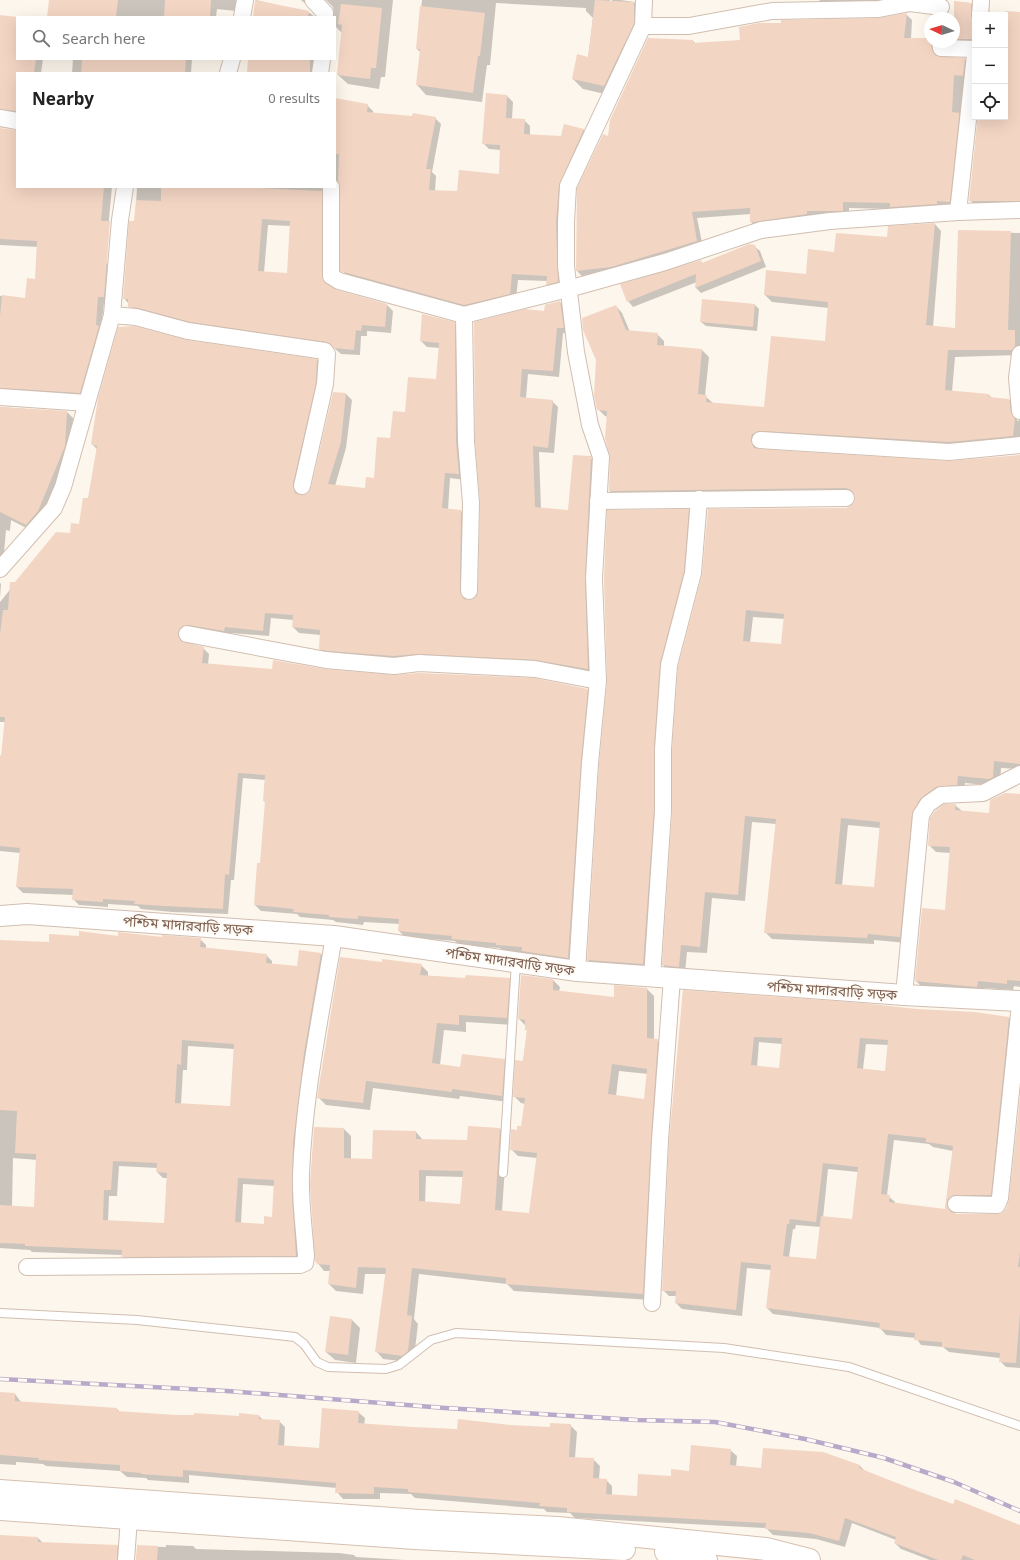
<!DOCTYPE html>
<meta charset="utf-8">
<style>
body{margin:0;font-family:"Noto Sans","Noto Sans Bengali",sans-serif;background:#f2f2f2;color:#222}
.controls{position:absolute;right:12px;top:12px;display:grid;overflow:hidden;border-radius:0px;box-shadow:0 4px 16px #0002}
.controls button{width:36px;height:36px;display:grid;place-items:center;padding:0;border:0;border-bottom:1px solid #e0e0e0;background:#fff;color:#222;font:20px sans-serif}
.compass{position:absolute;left:924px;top:12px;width:36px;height:36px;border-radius:50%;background:#fff;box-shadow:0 4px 16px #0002;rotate:274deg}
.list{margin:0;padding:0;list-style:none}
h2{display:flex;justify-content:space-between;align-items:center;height:52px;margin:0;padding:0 16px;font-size:17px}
h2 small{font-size:13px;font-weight:400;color:#767676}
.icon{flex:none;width:22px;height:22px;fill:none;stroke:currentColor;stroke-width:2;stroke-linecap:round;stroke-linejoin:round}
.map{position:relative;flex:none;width:1020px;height:1560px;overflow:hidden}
.search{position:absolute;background:#fff;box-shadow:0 4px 16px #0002;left:16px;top:16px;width:320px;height:44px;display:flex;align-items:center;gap:10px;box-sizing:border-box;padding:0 14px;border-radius:0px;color:#767676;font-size:15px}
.panel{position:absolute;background:#fff;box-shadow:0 4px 16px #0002;left:16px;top:72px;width:320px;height:116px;border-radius:0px}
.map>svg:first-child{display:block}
.shadow{fill:#0003;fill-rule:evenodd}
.building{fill:#f3d5c3;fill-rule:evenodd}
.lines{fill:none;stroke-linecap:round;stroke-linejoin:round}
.service-casing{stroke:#d1beb0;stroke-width:10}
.minor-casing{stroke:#d1beb0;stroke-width:18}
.tertiary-casing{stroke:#d1beb0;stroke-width:22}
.secondary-casing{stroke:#d6c0b0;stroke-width:24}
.service{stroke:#fff;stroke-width:8}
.minor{stroke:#fff;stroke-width:16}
.tertiary{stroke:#fff;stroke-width:20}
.secondary{stroke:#fff;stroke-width:22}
.rail-casing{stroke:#b9a8c9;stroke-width:4.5}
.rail{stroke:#fffaf3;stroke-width:3;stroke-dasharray:9;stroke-linecap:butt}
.labels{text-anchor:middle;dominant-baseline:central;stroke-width:3;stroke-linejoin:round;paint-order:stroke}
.street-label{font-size:14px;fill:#7a5c4d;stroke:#fffaf3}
</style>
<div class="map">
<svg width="1020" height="1560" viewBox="0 0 1020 1560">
<rect width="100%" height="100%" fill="#fdf6ec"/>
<g class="shadow">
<polygon points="50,0 238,0 236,11 217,9 216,17 48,17"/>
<polygon points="256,0 310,13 315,17 254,17"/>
<polygon points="301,0 326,0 316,3 314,11"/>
<polygon points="326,0 393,0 385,77 381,77 379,89 348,84 338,75 342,33 335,26 333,7"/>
<polygon points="422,0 610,0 609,3 611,4 612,0 621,0 634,2 644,12 614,96 583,89 573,79 588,58 593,18 586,11 586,8 496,3 490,65 487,65 482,102 426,95 417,85 421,53 417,49"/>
<polygon points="819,0 915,0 825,6"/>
<polygon points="955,2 971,3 978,10 975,15 975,46 954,40"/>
<polygon points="991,12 997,12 1000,15 990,15"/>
<polygon points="906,14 912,20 911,39 934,42 937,45 937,57 965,59 971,65 955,207 897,213 892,209 849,208 849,216 757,228 751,222 751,214 697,218 703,247 583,277 577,271 609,137 693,41 696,44 741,41"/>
<polygon points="0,16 17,18 17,59 43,59 41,73 17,73 17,116 0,118"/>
<polygon points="1005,16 1020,17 1020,207 977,207 970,200 978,117 1005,117"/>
<polygon points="73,59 192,59 191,73 72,73"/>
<polygon points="249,59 316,59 316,73 248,73"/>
<polygon points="487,94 507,96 513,102 512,119 524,120 530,126 530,135 561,137 564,125 584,130 589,136 564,192 564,287 553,290 547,284 548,281 518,280 516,299 471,311 348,277 342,270 340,184 335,184 335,99 367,105 373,111 373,114 435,118 441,124 432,172 436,176 435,191 458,192 500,175 500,150 489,149 483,143"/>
<polygon points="0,129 17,131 17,187 112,187 105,262 113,268 110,303 104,303 101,329 86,399 0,397 0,296 26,299 36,280 38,247 0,245"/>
<path d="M137,187H330L327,193L328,285L336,291L387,305L393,311L391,333L367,331V336H361L360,355L341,354L333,347L197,327L135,312L124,298L135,222ZM268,225L291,226L288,274L264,273Z"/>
<path d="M935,224L941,231L933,327L956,329L959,231L1020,233V355L955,357L952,392L989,395L993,399L1009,400L1016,407L1017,421L1020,420V443L956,449L759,441L757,447L758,450L948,462L1020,456V769L1001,768L1000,784L996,786L965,783L964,791L929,803L907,943L874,940V944L772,939L765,932L776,824L752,822L745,901L712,898L707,953L687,952L685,973L670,972L663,965L673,812L679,667L855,504L857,497L854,495L616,498L610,491L611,457L608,417L605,416L598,409L616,306L622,313L630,332L657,334L664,341V346L702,350L709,357L705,396L713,403L765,408L826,342L829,308L772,302L765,295L807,276L835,253ZM753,617L785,619L782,646L750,643ZM848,825L880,828L875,889L842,886Z"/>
<polygon points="754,246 760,251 766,267 701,293 696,288 697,282 633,307 628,301 701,261 703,264"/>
<polygon points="560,302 566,308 569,334 563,333 559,377 528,374 526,398 552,401 558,407 554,453 539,452 541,509 569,511 590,457 596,463 594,675 400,662 326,655 320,649 321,635 299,633 293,627 294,620 271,618 269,636 230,633 230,637 183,639 185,643 203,648 209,654 208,665 273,670 325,670 587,690 593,696 574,964 529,957 525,953 503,951 500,948 459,945 455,941 405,937 399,931 400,924 364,922 363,925 336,922 333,920 300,917 297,914 261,911 255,905 261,864 266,803 264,801 265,780 243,778 234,880 231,880 228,914 172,912 141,909 138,906 108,904 108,907 79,905 73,899 74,895 23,893 17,887 20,853 0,851 0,756 2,757 6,722 0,722 0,602 56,533 71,534 80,525 89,499 97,449 92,444 186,341 317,360 323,366 298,491 300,495 305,496 312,489 334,393 346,394 352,400 346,448 335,486 366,489 375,479 391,440 406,413 437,380 440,348 427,347 421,341 454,323 460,329 465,480 450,478 448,510 461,511 467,517 465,598 467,600 474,600 479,592 482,503 476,440 545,312 545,305"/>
<polygon points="755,305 759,309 757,331 706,326 701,322"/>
<polygon points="0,407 67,412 73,418 71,452 44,517 32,531 11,520 10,531 6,530 3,564 0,568"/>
<polygon points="688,510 694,516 689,578 665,670 649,970 594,966 588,960"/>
<polygon points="0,583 1,584 0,598"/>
<polygon points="1020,795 1020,987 1014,986 1013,990 984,988 984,993 923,988 916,981 946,911 951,853 936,852 929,845 955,805 962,811 990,814"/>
<path d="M118,937L200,939L206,945V949L266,955L272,961V964L298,967L300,951L321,954L327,960L310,1059L302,1261L128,1262L122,1255L32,1252L30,1250L0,1248V941L50,943ZM188,1046L234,1049L231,1107L181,1104L183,1070H187ZM13,1158L37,1160L35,1208L12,1207ZM119,1166L157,1168V1172L163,1178H167L165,1224L108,1221L109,1196H117ZM243,1184L275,1186L273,1218L265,1225L241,1223Z"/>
<polygon points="383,963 421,965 428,972 428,976 466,979 509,979 516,986 514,1025 466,1022 466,1032 444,1030 440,1065 461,1068 504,1060 511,1067 509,1102 460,1096 459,1099 373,1088 370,1110 326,1105 318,1097"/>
<path d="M553,980L560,987L559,992L615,999L647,989L654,996V1040H657L664,1047L650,1300L514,1291L507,1284L419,1274L414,1319L418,1324L414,1358L409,1362L383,1359L377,1352L387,1274H365L363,1294L336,1291L329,1284L330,1271H324L316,1261L315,1128L344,1129L351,1136V1159L373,1160L416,1132L423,1140L468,1141L500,1129L507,1136L502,1212L530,1214L537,1158L518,1156L511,1149L518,1131L522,1127L525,1104L521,1103L514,1096L523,1062L527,1032L526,1026L519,1019ZM619,1071L648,1074L645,1100L616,1096ZM426,1176L464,1177L461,1205L425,1203Z"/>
<path d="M683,991L1009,1018L1015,1024L996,1201L952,1211L956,1214L997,1215L1003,1214L1010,1202L1020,1105V1368L1006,1367L1000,1361V1358L949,1352L943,1347L921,1345L916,1338L886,1335L880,1328L773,1314L767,1308L771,1270L747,1268L742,1316L682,1309L676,1303L677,1296H669L663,1290ZM759,1042L782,1044L780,1069L757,1067ZM866,1044L889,1045L886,1072L863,1069ZM894,1140L929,1144L933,1147L953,1151L945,1210L895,1204V1202L887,1195ZM828,1169L858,1172L853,1221L823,1218ZM796,1225L821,1227L817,1260L789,1257L793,1229H795Z"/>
<polygon points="331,1318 352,1320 360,1328 356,1363 335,1360 326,1352"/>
<polygon points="0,1393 15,1394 21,1402 117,1409 120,1412 176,1416 259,1416 263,1420 279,1421 285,1427 284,1447 320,1449 358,1412 365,1418 364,1425 458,1431 510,1426 551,1428 570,1425 577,1432 575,1458 593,1459 600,1466 599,1479 606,1480 612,1486 612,1495 638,1497 672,1477 690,1472 730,1450 737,1456 736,1467 762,1469 823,1453 860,1466 866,1472 953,1506 1020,1528 1020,1560 930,1560 901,1549 895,1543 896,1540 852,1523 845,1547 816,1539 773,1535 766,1528 575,1518 570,1513 547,1512 544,1509 415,1498 411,1494 380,1493 380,1499 343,1499 337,1492 337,1488 189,1475 189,1483 148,1480 146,1478 127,1477 120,1471 46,1466 43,1464 16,1462 16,1465 0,1464"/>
<polygon points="0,1536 38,1538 43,1543 117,1546 123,1551 123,1560 0,1560"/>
<polygon points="166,1545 193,1546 196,1549 339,1553 354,1555 356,1557 405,1560 136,1560 138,1546 166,1547"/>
</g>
<g class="building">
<polygon points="49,0 118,0 116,17 47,17"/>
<polygon points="165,0 211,0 210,17 164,17"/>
<polygon points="255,0 309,11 308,17 253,17"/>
<polygon points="595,0 634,2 634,24 604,86 572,79 577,54 588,57"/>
<polygon points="954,1 971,3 971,15 975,23 975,39 954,39"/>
<polygon points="341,4 382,8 376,68 371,68 370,79 337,75 342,25 338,24"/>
<polygon points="420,6 485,13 480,56 478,56 473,93 416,85 420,49 416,49"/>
<polygon points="1005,11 1020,12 1020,201 969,201 978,117 1005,117"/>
<polygon points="907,13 904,38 930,38 932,50 936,56 965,58 963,76 954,75 952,112 959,113 959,117 950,202 937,201 937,204 890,207 890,203 843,202 843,211 807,211 807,214 754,222 750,222 750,208 692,212 697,241 611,267 576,271 577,188 603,134 608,136 610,120 648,38 693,40 693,43 740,40 739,27 759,23 781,23 781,20 879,18"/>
<polygon points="0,15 17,17 17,59 36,59 34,73 17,73 17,111 0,109"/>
<polygon points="82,59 186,59 185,73 81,73"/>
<polygon points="248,59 310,59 310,73 247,73"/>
<polygon points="486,93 507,95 506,118 525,119 524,134 561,136 564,124 584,129 559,185 556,222 558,282 546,285 547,276 512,274 510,294 464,305 340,271 340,187 338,181 339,154 336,154 335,98 368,104 367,112 412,116 413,113 436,117 426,169 431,169 429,190 457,191 459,170 499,174 500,145 482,144"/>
<polygon points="0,128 17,130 17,187 104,187 101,221 110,221 104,297 98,297 96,325 99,326 80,393 0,388 0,316 2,295 25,298 27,278 35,279 37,241 0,239"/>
<path d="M161,187H238L322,191L323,280L337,290L387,304L385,327L362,325L361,331L356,330L354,350L334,348L326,342L190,322L138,308L128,307V299H123L129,221H134L136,200L161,201ZM262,219L290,221L287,273L258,271Z"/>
<path d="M935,223L926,325L955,328L958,230L1011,231L1008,330H1015V346L1012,350H948L945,390L989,394V397L1009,399L1011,412L1015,419L1013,436L949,442L761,431L752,434L751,440L754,448L759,449L948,461L1020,455V764L994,761L993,777L989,779L958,776L957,785L936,787L920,799L912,814L900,937L868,934L867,938L764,933L776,819L745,816L738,895L705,892L700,947L681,945L679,967L662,965L672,812V749L678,667L702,575L708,509L846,508L854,503L855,498L851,490L846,488L609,491L610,457L605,438L607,411L597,410L594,396L596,360L583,330L582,318L616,305L626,330L658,333L657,345L702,349L698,394L707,395L706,402L764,407L771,336L825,341L828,302L764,295L766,270L806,274L808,249L834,252L836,233L887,237L888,226ZM746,610L784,614L781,644L743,641ZM841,818L880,822L874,887L835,884Z"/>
<polygon points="749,244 755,245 761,261 695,288 696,274 627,302 620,284 701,260 702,263"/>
<polygon points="702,299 755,304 753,327 700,322"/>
<polygon points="560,301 564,328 557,328 553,371 522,369 520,397 553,400 548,448 533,446 535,507 568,510 573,455 591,456 591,458 585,578 588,669 535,660 419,654 394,656 327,651 319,649 320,630 292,627 293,615 265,613 263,631 225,627 224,631 188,625 180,628 178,633 181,641 204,647 202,663 272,669 273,660 325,669 393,675 419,673 534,678 588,689 581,762 568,958 522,951 522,947 496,945 496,943 451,939 452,936 398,931 399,919 358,916 358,919 329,917 329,915 293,912 294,909 254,905 257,863 260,863 265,801 263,801 265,775 238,773 229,875 225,874 223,909 165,906 134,904 135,901 103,899 103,902 72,900 73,889 16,887 20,848 0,846 0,755 1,756 5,717 0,717 0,634 3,610 8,610 10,582 15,582 56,532 70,533 71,523 79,524 83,498 88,498 97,446 91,444 98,398 118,327 134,326 187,340 317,359 316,383 293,484 295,493 300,495 309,493 311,488 333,392 346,393 341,442 328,484 365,488 366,477 374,478 377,437 390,438 393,411 405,412 408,377 436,379 439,343 420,341 422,314 455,322 456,441 459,474 445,473 442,508 461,510 460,591 464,599 469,600 477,596 478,591 480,503 475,441 474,322 525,309 544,311 545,305"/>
<polygon points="0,407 67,411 65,446 38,511 26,525 0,512"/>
<polygon points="689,509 684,571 660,664 654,748 654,811 643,964 587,960 599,764 607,682 604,578 607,510"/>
<polygon points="1005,793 1020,794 1020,981 1007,980 1007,984 978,981 977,987 915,981 922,908 945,910 950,847 928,846 930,818 935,811 944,804 956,804 955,810 989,813 990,800"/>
<path d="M79,931L118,936V932L162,937V935L201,938L200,947L267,954L266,963L297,966L299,950L321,953L304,1053L293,1143L292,1195L296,1256L121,1257L122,1250L25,1246V1244L0,1243V1205L34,1207L36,1154L15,1153L17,1111L0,1110V940L49,942V934L79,936ZM182,1040L234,1044L230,1106L175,1103L177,1064L181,1065ZM113,1161L157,1163L156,1172L167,1173L164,1223L103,1220L104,1190H111ZM238,1178L274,1180L272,1217L264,1216V1224L235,1222Z"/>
<polygon points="340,957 382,962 382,959 422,964 420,975 465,978 466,975 510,978 507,1018 459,1015 459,1025 437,1023 432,1063 460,1067 462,1054 505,1059 502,1096 452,1089 452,1092 366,1081 363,1103 317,1098"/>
<path d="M521,975L553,979V990L614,997V985L647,988V1038L658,1039L651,1139L643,1294L506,1284V1278L412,1268L407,1315L412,1316L408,1351L402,1356L375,1352L386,1268L358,1267L356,1288L328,1284L330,1265L316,1264L317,1262H315L310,1184L314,1127L344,1128V1158L372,1159L373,1130L416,1131V1139L467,1140L468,1126L500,1128L495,1210L529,1213L537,1153L510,1150L511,1129L517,1130V1126H521L525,1098L513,1097L515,1060L523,1061L527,1030H525V1020L518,1019ZM612,1064L647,1069L644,1099L608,1094ZM419,1170L463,1171L460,1204L419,1201Z"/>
<path d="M683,990L862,1003L917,1009L975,1012L1009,1017L991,1195H956L948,1199L947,1204L951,1212L956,1214H997L1002,1213L1006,1209L1009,1199L1020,1097V1252L1018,1267H1020V1313L1016,1363L999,1362L1000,1353L942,1347V1342L914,1340L915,1333L879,1329L880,1323L766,1308L771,1265L741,1262L736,1310L675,1303L676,1291H662L669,1141ZM754,1037L782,1038L779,1068L751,1065ZM860,1038L888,1040L885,1071L857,1068ZM888,1134L926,1138V1142L953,1146L945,1209L889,1202L890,1195L881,1194ZM823,1163L858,1167L852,1219L821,1216L816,1259L783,1256L787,1224H789L790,1219L816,1222Z"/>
<polygon points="330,1316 352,1319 348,1355 325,1352"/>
<polygon points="0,1392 15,1393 15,1401 117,1408 117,1411 176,1415 194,1415 194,1413 239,1416 239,1413 259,1415 259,1419 280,1420 278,1445 319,1448 322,1408 359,1411 358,1423 412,1427 457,1429 458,1419 510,1425 550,1427 550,1423 571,1424 569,1457 594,1458 593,1478 607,1479 606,1494 637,1496 638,1474 671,1476 671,1469 689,1471 691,1445 731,1449 730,1465 761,1468 763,1448 823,1452 860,1465 859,1468 907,1487 953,1504 955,1499 1020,1525 1020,1560 975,1560 963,1555 961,1560 938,1560 894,1543 896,1537 845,1518 839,1541 809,1533 765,1529 766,1523 567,1512 567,1508 539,1506 540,1503 408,1492 408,1489 374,1487 374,1494 335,1493 336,1483 183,1470 183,1477 141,1474 141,1473 120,1471 120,1465 38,1460 39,1458 0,1455"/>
<polygon points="0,1535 38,1537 38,1542 118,1545 117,1560 0,1560"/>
<polygon points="137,1545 158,1546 157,1560 136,1560"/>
</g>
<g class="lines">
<defs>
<g id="service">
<polyline points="503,1173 516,962"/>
<polyline points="0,1313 137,1320 295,1337 304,1344 317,1362 328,1367 386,1369 399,1365 431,1340 456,1333 724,1348 849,1367 1020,1426"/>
</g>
<g id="minor">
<polyline points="313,0 325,13 325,17"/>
<polyline points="980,15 981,2"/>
<polyline points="242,17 245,0"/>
<polyline points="643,26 689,26 772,11 879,9 910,3 941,7"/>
<polyline points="940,42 941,48 975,49"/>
<polyline points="228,73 232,59"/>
<polyline points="320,73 322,59"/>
<polyline points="0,118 17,121"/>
<polyline points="331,187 331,276 339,281 464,315 568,289 665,262 761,230 830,221 958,212 1020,210"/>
<polyline points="958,212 975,55"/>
<polyline points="112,315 136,317 188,331 325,351 327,354 325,384 302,486"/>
<polyline points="464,315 466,441 471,503 469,591"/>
<polyline points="1020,354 1017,378 1020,411"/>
<polyline points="0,397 87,403"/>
<polyline points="760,440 949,452 1020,445"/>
<polyline points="598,501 846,498"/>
<polyline points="0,569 54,508 63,487 112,315 120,220 125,187"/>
<polyline points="187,634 326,660 394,666 419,663 535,669 598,681"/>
<polyline points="577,971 590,763 598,681 594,578 601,457 590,425 576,352 566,266 566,222 568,186 643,26 644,0"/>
<polyline points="652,977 663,811 663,749 669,665 693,573 699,499"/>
<polyline points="904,995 921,815 928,804 941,795 983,793 1020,774"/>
<polyline points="956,1204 997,1205 1000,1198 1020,1004"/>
<path d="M27,1267L300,1265L305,1263L306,1256C304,1228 300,1201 301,1174C304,1094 321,1014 334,936"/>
<polyline points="652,1303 660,1140 672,978"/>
<polyline points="126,1560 129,1518"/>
</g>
<polyline id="tertiary" points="0,916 27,914 334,936 577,971 904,995 1020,1001"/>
<g id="secondary">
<polyline points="0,1491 420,1521 558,1528 766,1549 809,1560"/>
<polyline points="0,1509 415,1538 624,1549"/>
<polyline points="666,1552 682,1553 706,1560"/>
</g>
</defs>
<use href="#service" class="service-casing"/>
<use href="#minor" class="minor-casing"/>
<use href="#tertiary" class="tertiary-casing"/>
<use href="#secondary" class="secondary-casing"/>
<use href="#service" class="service"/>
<use href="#minor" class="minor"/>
<use href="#tertiary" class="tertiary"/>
<use href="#secondary" class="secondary"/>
<defs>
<polyline id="rail" points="0,1379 227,1391 445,1408 637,1420 715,1422 805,1439 884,1458 954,1482 1020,1511"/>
</defs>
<use href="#rail" class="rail-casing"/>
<use href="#rail" class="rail"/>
</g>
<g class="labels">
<g class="street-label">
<text transform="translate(188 925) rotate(4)">পশ্চিম মাদারবাড়ি সড়ক</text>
<text transform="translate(510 961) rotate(8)">পশ্চিম মাদারবাড়ি সড়ক</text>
<text transform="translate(832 990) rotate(4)">পশ্চিম মাদারবাড়ি সড়ক</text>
</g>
</g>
</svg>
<div class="controls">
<button>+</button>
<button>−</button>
<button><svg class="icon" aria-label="locate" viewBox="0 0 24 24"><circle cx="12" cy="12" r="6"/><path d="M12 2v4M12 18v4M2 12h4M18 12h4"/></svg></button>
</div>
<svg class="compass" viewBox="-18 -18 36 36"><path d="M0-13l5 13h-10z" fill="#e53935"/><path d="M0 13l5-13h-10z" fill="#767676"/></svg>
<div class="search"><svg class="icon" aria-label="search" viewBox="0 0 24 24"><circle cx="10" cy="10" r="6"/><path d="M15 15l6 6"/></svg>Search here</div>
<section class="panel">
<h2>Nearby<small>0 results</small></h2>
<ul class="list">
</ul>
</section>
</div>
